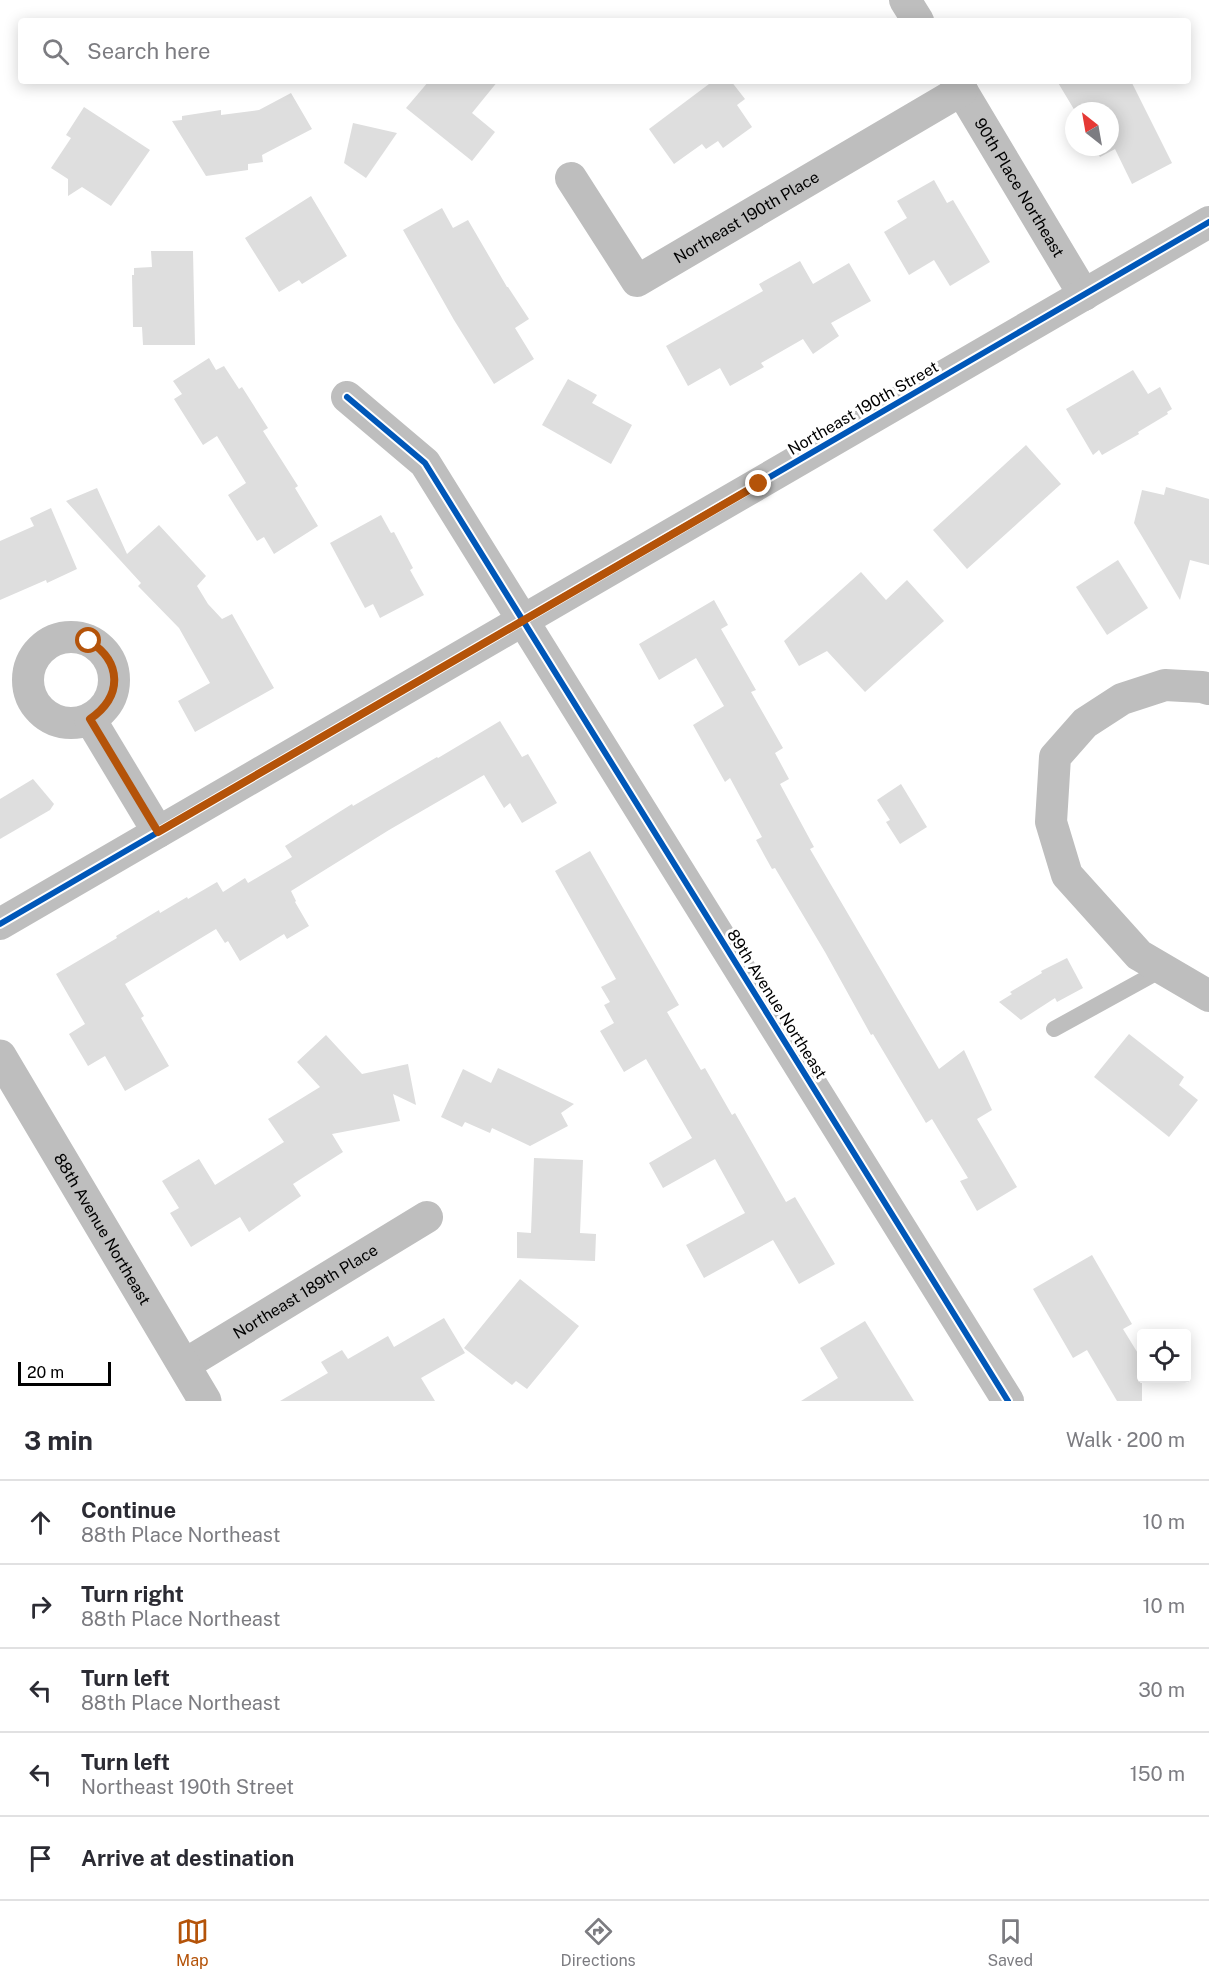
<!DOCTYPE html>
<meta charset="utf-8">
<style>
body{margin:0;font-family:"Public Sans",sans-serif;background:#f2f2f3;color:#2b2b33}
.controls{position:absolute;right:18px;bottom:18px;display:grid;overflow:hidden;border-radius:6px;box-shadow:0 3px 15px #0003}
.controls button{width:54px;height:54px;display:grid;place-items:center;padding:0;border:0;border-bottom:2px solid #e1e1e2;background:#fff;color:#2b2b33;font:30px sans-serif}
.compass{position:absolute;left:1065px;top:102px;width:54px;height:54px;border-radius:50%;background:#fff;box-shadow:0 3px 15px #0003;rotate:329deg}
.scale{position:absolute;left:18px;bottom:15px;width:93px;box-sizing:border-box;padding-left:6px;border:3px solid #000;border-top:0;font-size:16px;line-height:21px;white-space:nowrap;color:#000;-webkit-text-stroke:4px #fff;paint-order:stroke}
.stop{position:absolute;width:18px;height:18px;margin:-14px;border:4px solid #b45309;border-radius:50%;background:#fff}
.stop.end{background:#b45309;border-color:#fff;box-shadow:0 2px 6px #0008}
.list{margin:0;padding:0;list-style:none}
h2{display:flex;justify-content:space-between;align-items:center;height:78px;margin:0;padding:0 24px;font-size:26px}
h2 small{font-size:20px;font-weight:400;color:#7c7c81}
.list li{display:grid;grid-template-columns:39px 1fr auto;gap:18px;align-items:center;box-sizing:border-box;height:84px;padding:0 24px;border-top:2px solid #e1e1e2}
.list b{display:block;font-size:22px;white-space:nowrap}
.list p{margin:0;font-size:20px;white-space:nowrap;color:#7c7c81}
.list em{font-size:20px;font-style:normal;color:#7c7c81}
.icon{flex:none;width:33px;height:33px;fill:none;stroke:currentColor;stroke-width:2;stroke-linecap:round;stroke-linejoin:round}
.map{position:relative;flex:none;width:1209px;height:1401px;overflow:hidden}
.search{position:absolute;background:#fff;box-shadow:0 3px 15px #0003;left:18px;right:18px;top:18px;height:66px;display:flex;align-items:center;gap:15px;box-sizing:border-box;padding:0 21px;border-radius:6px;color:#7c7c81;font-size:22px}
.sheet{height:498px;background:#fff}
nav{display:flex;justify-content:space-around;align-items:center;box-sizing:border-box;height:84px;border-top:2px solid #e1e1e2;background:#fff;font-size:16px;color:#7c7c81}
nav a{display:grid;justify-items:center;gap:3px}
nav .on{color:#b45309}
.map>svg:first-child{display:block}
.building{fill:#dedede}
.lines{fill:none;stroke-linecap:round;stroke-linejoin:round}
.service{stroke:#bebebe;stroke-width:16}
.minor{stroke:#bebebe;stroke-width:32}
.tertiary{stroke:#bebebe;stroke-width:33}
.cycleway-casing{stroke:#fff;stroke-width:10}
.cycleway{stroke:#0057b8;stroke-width:6}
.route{stroke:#b45309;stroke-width:8}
.labels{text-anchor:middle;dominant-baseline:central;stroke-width:6;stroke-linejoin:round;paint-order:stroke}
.street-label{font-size:16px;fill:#000;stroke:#fff}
</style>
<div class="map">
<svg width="1209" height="1401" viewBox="0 0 1209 1401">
<rect width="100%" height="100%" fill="#fff"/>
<g class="building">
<polygon points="429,81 498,81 472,113 495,132 472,161 406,108"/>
<polygon points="713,81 731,81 745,99 737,105 752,127 723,148 718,141 706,149 702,144 674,164 649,129"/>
<polygon points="1057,81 1131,81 1172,163 1132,184 1115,149 1100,157 1094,147 1110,147 1110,111 1075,111"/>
<polygon points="291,93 312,129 262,155 263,162 248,164 248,170 206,176 172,121 182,120 182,116 221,110 221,115 259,110"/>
<polygon points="84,107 150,150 111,206 82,187 68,196 68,179 51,168 71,138 66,135"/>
<polygon points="353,123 397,133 366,178 344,163"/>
<polygon points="934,180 947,203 953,200 990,262 950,286 934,260 909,275 884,232 907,218 897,201"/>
<polygon points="311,196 347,256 302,284 299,280 279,292 245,238"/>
<polygon points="442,208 453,228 468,220 507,287 508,287 529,319 515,328 534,359 494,384 454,320 403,230"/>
<polygon points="151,251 193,251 195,345 143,345 142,327 133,327 132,275 134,275 134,268 152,267"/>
<polygon points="800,261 813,284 849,263 871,301 831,323 839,336 813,354 803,339 761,363 764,367 730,386 720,368 688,386 666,346 763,291 759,284"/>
<polygon points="209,358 216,370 224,366 239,389 242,387 268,428 263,431 298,486 295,488 318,526 274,554 264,537 257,541 228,495 246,483 217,436 203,445 174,399 182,394 173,381"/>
<polygon points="1133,370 1148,394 1160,387 1172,409 1167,412 1168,414 1138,432 1139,434 1102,455 1099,450 1093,455 1066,409"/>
<polygon points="568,379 597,395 592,403 632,425 611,464 542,425"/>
<polygon points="1026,445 1061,484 967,569 933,530"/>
<polygon points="1166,487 1209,499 1209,565 1190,560 1180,600 1134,523 1142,490 1164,495"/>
<polygon points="97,488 127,554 159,525 206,576 197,586 208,604 222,619 232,614 274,688 195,732 178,701 210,683 179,628 138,586 141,583 66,501"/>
<polygon points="51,508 77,569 47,583 46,580 0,600 0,541 34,526 30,518"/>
<polygon points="381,515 391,533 394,532 413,568 410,570 424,595 380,618 373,604 365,608 330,543"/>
<polygon points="1118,560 1148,608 1107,635 1076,587"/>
<polygon points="861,572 886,600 907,580 944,621 865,692 827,651 799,666 784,641"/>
<polygon points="714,600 728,625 721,629 756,690 751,692 783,748 775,753 789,779 780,784 814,847 810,849 939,1069 964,1050 992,1110 977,1119 1017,1187 977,1211 960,1181 968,1178 932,1119 926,1123 873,1034 871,1035 825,952 775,868 772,869 756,840 762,837 730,778 725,782 693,725 724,706 696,658 659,680 639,644"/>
<polygon points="500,721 522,757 528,754 557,803 522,823 510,803 504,808 484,775 389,830 291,891 296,901 295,902 309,926 287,939 284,934 240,961 228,941 225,943 216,929 125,984 144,1016 141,1018 169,1066 125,1091 105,1056 88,1066 69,1034 85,1024 56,974 117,938 116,936 159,910 160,913 187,897 188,899 217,882 223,892 245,878 248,883 292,857 285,846 352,804 353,806 437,757 438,758"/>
<polygon points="33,779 54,804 50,810 0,839 0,799"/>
<polygon points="901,784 927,827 900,844 886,822 890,820 877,800"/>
<polygon points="590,851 679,1005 667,1012 701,1070 705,1068 732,1115 735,1113 786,1202 795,1197 835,1264 799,1284 773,1240 704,1278 686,1245 745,1213 715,1159 663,1188 649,1163 692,1138 646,1059 624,1072 600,1031 614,1023 604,1005 610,1002 601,987 616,979 555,871"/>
<polygon points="1067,958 1083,988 1057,1002 1055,998 1021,1020 999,1002 1012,994 1010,992 1042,973 1041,971"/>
<polygon points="1129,1034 1184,1077 1179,1085 1198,1100 1169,1137 1094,1077"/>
<polygon points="326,1035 362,1074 408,1064 416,1105 393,1094 400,1121 332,1134 343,1152 293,1184 301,1196 249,1232 240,1217 191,1247 170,1213 179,1208 162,1181 199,1159 215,1185 284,1142 268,1119 320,1087 297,1062"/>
<polygon points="498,1068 574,1104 561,1113 568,1126 530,1146 492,1128 490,1133 465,1122 462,1127 441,1117 463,1069 491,1083"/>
<polygon points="534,1158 583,1160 580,1233 596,1234 595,1261 517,1258 517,1232 531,1233"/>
<polygon points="1092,1255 1132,1324 1123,1329 1142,1360 1142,1401 1117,1401 1087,1350 1073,1358 1033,1289"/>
<polygon points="520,1279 579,1326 527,1389 516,1381 512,1385 464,1348"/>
<polygon points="444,1318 465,1353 421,1378 435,1401 280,1401 328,1373 321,1362 342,1350 348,1359 388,1336 394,1347"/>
<polygon points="865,1321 914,1401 801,1401 838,1378 820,1348"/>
</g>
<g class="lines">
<polyline class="service" points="1054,1029 1163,969"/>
<g class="minor">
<polyline points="905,0 918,21"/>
<path id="s1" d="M956,81L1084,295"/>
<path id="s2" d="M571,178L637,281L962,90"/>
<polyline points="347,397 425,463 1008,1401"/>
<circle cx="71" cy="680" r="43"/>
<polyline points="1209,689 1202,687 1165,685 1122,699 1085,723 1055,757 1051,822 1067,875 1139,955 1209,996"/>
<polyline points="90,719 158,832"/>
<polyline points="0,924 1209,222"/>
<path id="s3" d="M184,1365L427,1217"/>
</g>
<path class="tertiary" id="s4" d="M0,1056L205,1401"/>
<defs>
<g id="cycleway">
<polyline points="347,397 425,463 1008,1401"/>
<polyline points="0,924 1209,222"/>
</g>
</defs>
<use href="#cycleway" class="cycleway-casing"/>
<use href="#cycleway" class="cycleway"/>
</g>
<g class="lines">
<path class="route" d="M89,641C122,662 123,696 90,719L158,832L759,484"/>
</g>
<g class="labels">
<g class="street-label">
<text stroke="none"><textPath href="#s1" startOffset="124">90th Place Northeast</textPath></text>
<text stroke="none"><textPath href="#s2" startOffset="249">Northeast 190th Place</textPath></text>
<text transform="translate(863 408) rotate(-30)">Northeast 190th Street</text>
<text transform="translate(777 1004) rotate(58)">89th Avenue Northeast</text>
<text stroke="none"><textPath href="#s4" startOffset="201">88th Avenue Northeast</textPath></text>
<text stroke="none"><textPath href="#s3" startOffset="142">Northeast 189th Place</textPath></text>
</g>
</g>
</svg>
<div class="controls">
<button><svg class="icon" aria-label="locate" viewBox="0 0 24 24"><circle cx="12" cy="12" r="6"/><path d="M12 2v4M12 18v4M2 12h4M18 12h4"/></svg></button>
</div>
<svg class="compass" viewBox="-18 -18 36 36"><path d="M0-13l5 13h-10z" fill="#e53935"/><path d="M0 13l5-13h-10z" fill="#7c7c81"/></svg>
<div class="scale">20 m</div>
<div class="stop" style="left:89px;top:641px"></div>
<div class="stop end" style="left:759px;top:484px"></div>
<div class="search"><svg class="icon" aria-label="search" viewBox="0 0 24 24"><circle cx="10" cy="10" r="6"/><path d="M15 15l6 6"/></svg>Search here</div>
</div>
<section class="sheet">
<h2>3 min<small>Walk · 200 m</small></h2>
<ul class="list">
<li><svg class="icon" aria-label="ahead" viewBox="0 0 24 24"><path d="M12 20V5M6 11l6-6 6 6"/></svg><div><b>Continue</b><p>88th Place Northeast</p></div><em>10 m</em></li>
<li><svg class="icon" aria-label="right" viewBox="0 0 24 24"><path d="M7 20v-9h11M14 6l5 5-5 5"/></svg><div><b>Turn right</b><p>88th Place Northeast</p></div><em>10 m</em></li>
<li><svg class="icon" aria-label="left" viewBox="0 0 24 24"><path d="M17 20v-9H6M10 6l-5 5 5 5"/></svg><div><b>Turn left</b><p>88th Place Northeast</p></div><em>30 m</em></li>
<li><svg class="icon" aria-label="left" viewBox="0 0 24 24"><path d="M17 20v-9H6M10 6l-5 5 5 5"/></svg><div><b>Turn left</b><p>Northeast 190th Street</p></div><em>150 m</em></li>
<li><svg class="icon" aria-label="arrive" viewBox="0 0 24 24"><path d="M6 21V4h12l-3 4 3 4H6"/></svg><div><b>Arrive at destination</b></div></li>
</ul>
</section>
<nav>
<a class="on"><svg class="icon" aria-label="map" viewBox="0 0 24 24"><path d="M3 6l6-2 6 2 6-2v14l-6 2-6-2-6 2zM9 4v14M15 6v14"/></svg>Map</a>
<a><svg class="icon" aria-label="directions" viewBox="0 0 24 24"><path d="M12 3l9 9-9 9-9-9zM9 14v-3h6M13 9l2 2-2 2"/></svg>Directions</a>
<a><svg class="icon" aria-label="saved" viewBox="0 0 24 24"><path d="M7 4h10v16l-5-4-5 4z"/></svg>Saved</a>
</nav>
